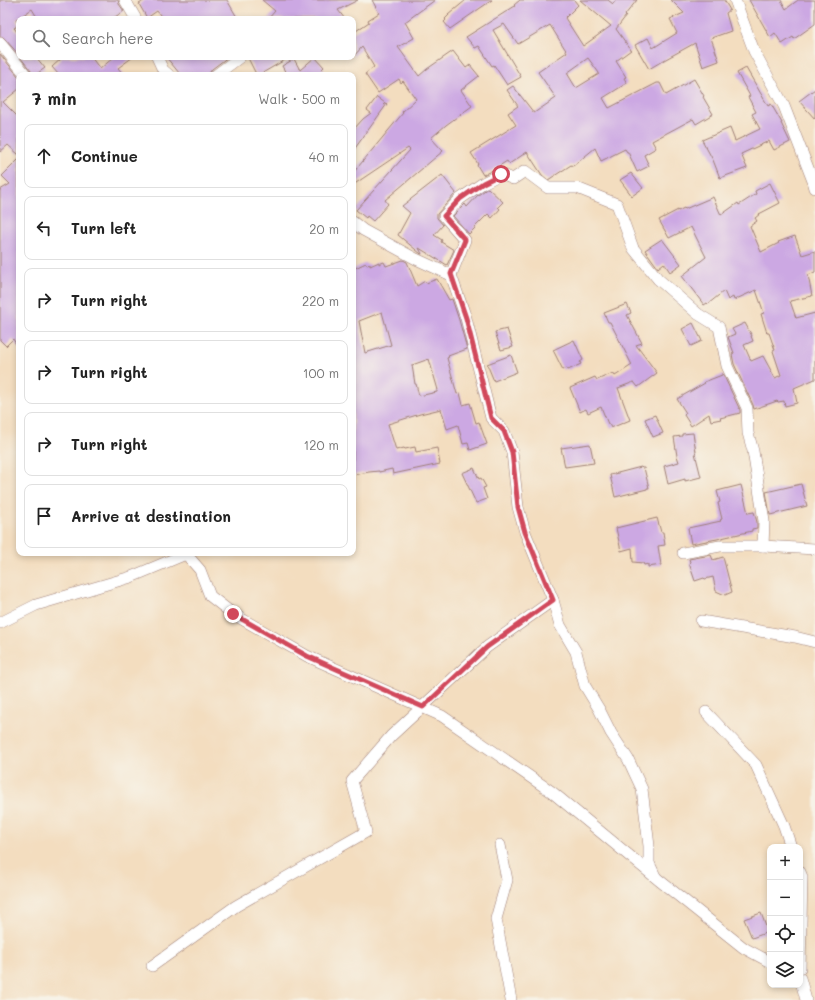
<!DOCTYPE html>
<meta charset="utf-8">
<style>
body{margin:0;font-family:Mali,sans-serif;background:#f2f2f2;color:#222}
.controls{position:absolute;right:12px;bottom:12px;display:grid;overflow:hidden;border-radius:8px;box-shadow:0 2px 6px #0003}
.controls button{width:36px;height:36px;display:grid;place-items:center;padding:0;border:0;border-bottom:1px solid #e0e0e0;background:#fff;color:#222;font:20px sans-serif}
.stop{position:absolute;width:12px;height:12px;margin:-9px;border:3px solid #d1495b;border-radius:50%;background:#fff}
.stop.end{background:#d1495b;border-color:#fff;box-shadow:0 1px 4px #0008}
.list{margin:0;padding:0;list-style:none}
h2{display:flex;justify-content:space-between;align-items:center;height:52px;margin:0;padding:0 16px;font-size:17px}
h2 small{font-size:13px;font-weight:400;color:#767676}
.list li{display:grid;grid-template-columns:26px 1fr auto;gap:12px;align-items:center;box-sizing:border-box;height:64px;margin:0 8px 8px;padding:0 8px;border:1px solid #e0e0e0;border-radius:8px}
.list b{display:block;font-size:15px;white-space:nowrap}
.list em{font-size:13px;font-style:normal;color:#767676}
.icon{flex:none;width:22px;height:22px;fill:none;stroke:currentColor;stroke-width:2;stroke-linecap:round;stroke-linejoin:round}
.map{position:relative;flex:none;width:815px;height:1000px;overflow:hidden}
.search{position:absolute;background:#fff;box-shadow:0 2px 6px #0003;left:16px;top:16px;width:340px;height:44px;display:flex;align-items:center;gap:10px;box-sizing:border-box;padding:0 14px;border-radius:8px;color:#767676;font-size:15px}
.panel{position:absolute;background:#fff;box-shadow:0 2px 6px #0003;left:16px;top:72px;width:340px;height:484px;border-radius:8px}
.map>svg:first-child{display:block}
.building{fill:#cca8e3;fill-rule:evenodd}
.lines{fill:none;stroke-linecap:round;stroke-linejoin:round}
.minor-casing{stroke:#9e7e75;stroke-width:12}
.minor{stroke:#fff;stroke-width:11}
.route{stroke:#d1495b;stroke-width:5}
</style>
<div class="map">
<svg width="815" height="1000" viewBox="0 0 815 1000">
<rect width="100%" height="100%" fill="#f7f3e8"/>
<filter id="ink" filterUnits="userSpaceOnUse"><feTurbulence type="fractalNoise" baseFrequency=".025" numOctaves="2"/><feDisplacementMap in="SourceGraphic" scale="8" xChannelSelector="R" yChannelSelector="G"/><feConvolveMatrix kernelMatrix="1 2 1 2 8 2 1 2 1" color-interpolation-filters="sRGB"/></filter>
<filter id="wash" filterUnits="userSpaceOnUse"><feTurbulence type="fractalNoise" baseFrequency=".012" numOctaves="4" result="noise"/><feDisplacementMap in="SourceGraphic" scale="16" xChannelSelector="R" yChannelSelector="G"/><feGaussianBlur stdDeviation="0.9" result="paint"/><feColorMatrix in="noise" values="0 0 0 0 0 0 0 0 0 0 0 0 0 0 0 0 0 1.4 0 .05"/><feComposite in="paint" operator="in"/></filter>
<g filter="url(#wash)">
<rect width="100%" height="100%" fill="#f3ddbf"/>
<g id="blocks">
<g class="building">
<polygon points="0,0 118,0 119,4 124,11 112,19 38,19 32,9 16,20 19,25 14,28 19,34 19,55 5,39 3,37 0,36"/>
<polygon points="145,0 227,0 238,19 163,19 157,11 147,18 139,4"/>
<polygon points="262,0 358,0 338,10 345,19 268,19 275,11"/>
<polygon points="372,0 435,0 405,22 414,38 398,47 419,76 427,69 453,51 466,68 470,65 479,76 461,90 472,106 446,125 431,138 443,151 385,200 388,204 373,221 367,216 366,218 356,210 410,150 408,148 353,185 353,173 403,113 402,112 416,99 403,81 401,83 399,79 378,93 365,74 374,67 362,47 353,57 353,33 369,22 368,20 379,13"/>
<polygon points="466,0 492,0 450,29 444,22 446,20 445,19 449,15 448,15"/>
<path d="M520,0H574L578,5L565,18L583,46L611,26L580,0H608L613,4L616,0H637L625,15L626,16L616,29L631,50L616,61L626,77L624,78L627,83L603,98L609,108L657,83H660L666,95L694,79L704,96L703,97L713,114L696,124L693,119L652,141L656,148L644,155L649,166L637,172L628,152H627L625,149L601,161L595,148L573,166L571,165L548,180L542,175L527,152L509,164L507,161L493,170L483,175L477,165L478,164L471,153L516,125L508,113L518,106L507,90L513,86L534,113L556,98L538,72L567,52L550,25L518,44L504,24L493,30L521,77L507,85L494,65L492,66L479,46L475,48L466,37L515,6L514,5ZM588,58L599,73V74L576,88L567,73Z"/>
<polygon points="671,0 724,0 730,10 726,13 731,31 711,38 719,61 703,67 695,43 664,60 649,69 635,45 648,38 653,48 677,33 670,19 684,13"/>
<polygon points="749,0 781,0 786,9 798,0 815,0 815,24 794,39 793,37 782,44 775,33 770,37"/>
<polygon points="0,54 19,77 19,89 3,102 19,118 19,155 8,145 0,152"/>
<polygon points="20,57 36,57 45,68 35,75 33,75 31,71"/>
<polygon points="63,57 91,57 100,69 114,57 133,57 118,68 124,75 59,75 52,67"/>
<polygon points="166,57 228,57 212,69 210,72 209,75 180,74"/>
<polygon points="247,57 290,57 259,75 258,73 256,74 248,58 247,59"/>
<polygon points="315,57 324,67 322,69 327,75 287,75 282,66 294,59 300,70"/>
<polygon points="746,68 768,106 771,104 782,123 781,123 790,142 774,150 769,141 741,154 747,168 720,178 713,160 702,140 730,128 735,141 760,129 752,114 756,112 748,97 750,96 737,73"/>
<polygon points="815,89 815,119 799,101"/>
<polygon points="377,97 385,103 383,105 386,103 387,104 353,151 353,130 363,119 371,113 367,110"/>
<polygon points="19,159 19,349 13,339 6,346 0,340 0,190 10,184 2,176"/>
<polygon points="631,173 643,188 632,196 620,180"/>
<polygon points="442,175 456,193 437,214 437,218 443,225 434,235 442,240 441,242 454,250 447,265 419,248 422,254 421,254 398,235 410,213 402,206"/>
<polygon points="770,183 780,203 759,214 760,214 755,218 757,221 750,226 761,252 779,243 778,242 795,236 802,255 815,251 815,272 808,275 812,296 790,301 796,318 815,313 815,379 794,388 797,403 785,406 784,401 778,402 777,401 754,409 753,405 734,364 732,354 734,353 728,337 735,334 732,329 745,323 752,336 751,336 753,341 744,345 751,361 763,356 775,378 781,375 773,351 775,350 769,333 767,333 761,314 764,313 756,290 734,300 733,297 728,300 724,291 708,304 707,303 704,305 682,276 706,257 691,227 669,238 659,220 678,210 678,211 684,208 685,209 713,197 721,215 738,203 739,205 756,194 755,191"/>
<polygon points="488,188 503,202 498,207 500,209 492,218 488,214 475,227 475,228 469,234 453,216 465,204 467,207 478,195"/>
<polygon points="662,239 681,264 670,272 664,263 658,268 645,250"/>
<path d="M403,260L407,262L417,286L425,281L426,283L437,279L449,300L452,299L459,320L467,349L448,356L449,357L447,358L457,394L460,393L463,405L470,403L476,423L479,422L487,444L470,450L468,443L463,444L458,425L447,429L441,409L420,414L388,424L396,450L404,448L405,449L415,447L416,452L437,448L440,464L393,474L392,469L379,472V471L369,472L353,475V269L366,263L367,265L370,264V266L379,262V264L384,262L386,266ZM382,312L391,345L365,353L359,321ZM429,359L438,390H437V392L419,396L416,384H415L412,365Z"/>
<polygon points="627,304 631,313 627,315 642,343 636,345 657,373 638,387 634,382 618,388 630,420 611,428 609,424 608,424 601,407 588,413 586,409 580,412 570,388 595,377 597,380 613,373 615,376 632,365 610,322 608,322 604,313"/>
<polygon points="693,323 702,341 691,346 682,329"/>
<polygon points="507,329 513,347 501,350 495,332"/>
<polygon points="574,340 583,360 580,362 581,364 568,370 567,368 563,370 553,350"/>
<polygon points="511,355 517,372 494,381 487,364"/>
<polygon points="722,374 723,374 740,410 740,413 720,418 721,419 711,421 709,414 691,426 684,415 686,413 677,399 705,383 704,382 722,375"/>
<polygon points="655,415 663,433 653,437 645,419"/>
<polygon points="693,433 696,452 695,453 701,477 685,481 685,479 668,484 664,466 679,462 677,456 674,437 682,436 682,434"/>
<polygon points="590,444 594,463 565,467 561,448"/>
<polygon points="641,467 642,468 644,468 649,488 647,488 647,489 615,497 610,475"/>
<polygon points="474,468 479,479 481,478 486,487 483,488 487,499 476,503 462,473"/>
<polygon points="801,484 807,506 770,515 766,492"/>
<polygon points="741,485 748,513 754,512 757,522 757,528 752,529 752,531 717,539 691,544 688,528 721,521 720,520 722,519 718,503 720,502 717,491"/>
<polygon points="657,518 661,532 663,532 665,545 658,546 661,565 648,567 648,564 644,565 643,563 633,562 632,548 621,551 616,528"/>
<polygon points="711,555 713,560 723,557 732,592 725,595 716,591 713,577 705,579 704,578 695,581 689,563 690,562 689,559"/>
<polygon points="761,913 768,932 752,938 744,919"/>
</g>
</g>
</g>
<g filter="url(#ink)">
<use href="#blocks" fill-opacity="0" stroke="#9e7e75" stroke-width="1"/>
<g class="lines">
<defs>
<g id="minor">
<polyline points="125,0 136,19"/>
<polyline points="735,0 754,51 784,106 813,181 815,188"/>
<polyline points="0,43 26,75"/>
<polyline points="157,57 163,70 169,75"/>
<polyline points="216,75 240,57"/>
<polyline points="353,222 363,230 416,259 451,275 465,240 444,216 460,199 483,183 501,174 513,179 525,171 548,188 577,188 617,204 633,248 658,279 698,314 719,327 727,366 747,408 748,433 753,451 764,521 763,546"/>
<polyline points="683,553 720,546 763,546 815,549"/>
<polyline points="553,600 560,625 576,652 585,686 599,709 611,733 628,759 642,789 649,846 649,863 655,876"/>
<polyline points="701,621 795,637 815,642"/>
<polyline points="0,623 36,605 131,577 186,554 200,570 210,596 233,614 307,656 442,716 552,792 660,881 744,948 770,962"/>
<polyline points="706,712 756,765 784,826 791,847"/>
<polyline points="500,845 507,880 496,919 511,1000"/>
<polyline points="800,872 802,877 800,968"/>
<polyline points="152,966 236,906 366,832 352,781 391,736 487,647 553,600 525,532 518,507 512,452 504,431 491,418 466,318 451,275"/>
<polyline points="800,978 806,1000"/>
</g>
</defs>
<use href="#minor" class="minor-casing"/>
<use href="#minor" class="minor"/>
</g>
</g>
<g class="lines" filter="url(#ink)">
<polyline class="route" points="233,614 307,656 423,707 487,647 553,600 525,532 518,507 512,452 504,431 491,418 466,318 451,274 465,240 444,216 460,199 483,183 501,174"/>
</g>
</svg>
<div class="controls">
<button>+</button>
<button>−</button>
<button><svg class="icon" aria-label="locate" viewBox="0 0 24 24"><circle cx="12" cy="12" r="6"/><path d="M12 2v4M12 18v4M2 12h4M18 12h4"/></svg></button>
<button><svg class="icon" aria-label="layers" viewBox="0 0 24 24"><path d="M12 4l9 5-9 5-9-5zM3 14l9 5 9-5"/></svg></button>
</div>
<div class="stop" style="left:501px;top:174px"></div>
<div class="stop end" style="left:233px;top:614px"></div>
<div class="search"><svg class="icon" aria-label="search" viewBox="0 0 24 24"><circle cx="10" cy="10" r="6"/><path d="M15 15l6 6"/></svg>Search here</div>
<section class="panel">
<h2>7 min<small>Walk · 500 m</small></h2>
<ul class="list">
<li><svg class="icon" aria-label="ahead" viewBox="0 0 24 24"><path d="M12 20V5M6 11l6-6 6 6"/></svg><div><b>Continue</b></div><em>40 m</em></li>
<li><svg class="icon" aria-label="left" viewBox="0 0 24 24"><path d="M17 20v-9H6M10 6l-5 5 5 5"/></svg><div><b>Turn left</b></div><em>20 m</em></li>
<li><svg class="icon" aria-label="right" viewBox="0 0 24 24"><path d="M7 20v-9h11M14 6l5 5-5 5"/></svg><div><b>Turn right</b></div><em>220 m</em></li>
<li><svg class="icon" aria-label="right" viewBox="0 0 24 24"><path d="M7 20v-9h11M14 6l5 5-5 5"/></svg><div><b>Turn right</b></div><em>100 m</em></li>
<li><svg class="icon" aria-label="right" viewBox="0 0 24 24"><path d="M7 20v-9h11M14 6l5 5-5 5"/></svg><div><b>Turn right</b></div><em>120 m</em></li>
<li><svg class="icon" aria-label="arrive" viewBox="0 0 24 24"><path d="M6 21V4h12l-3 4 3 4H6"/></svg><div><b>Arrive at destination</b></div></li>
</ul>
</section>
</div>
